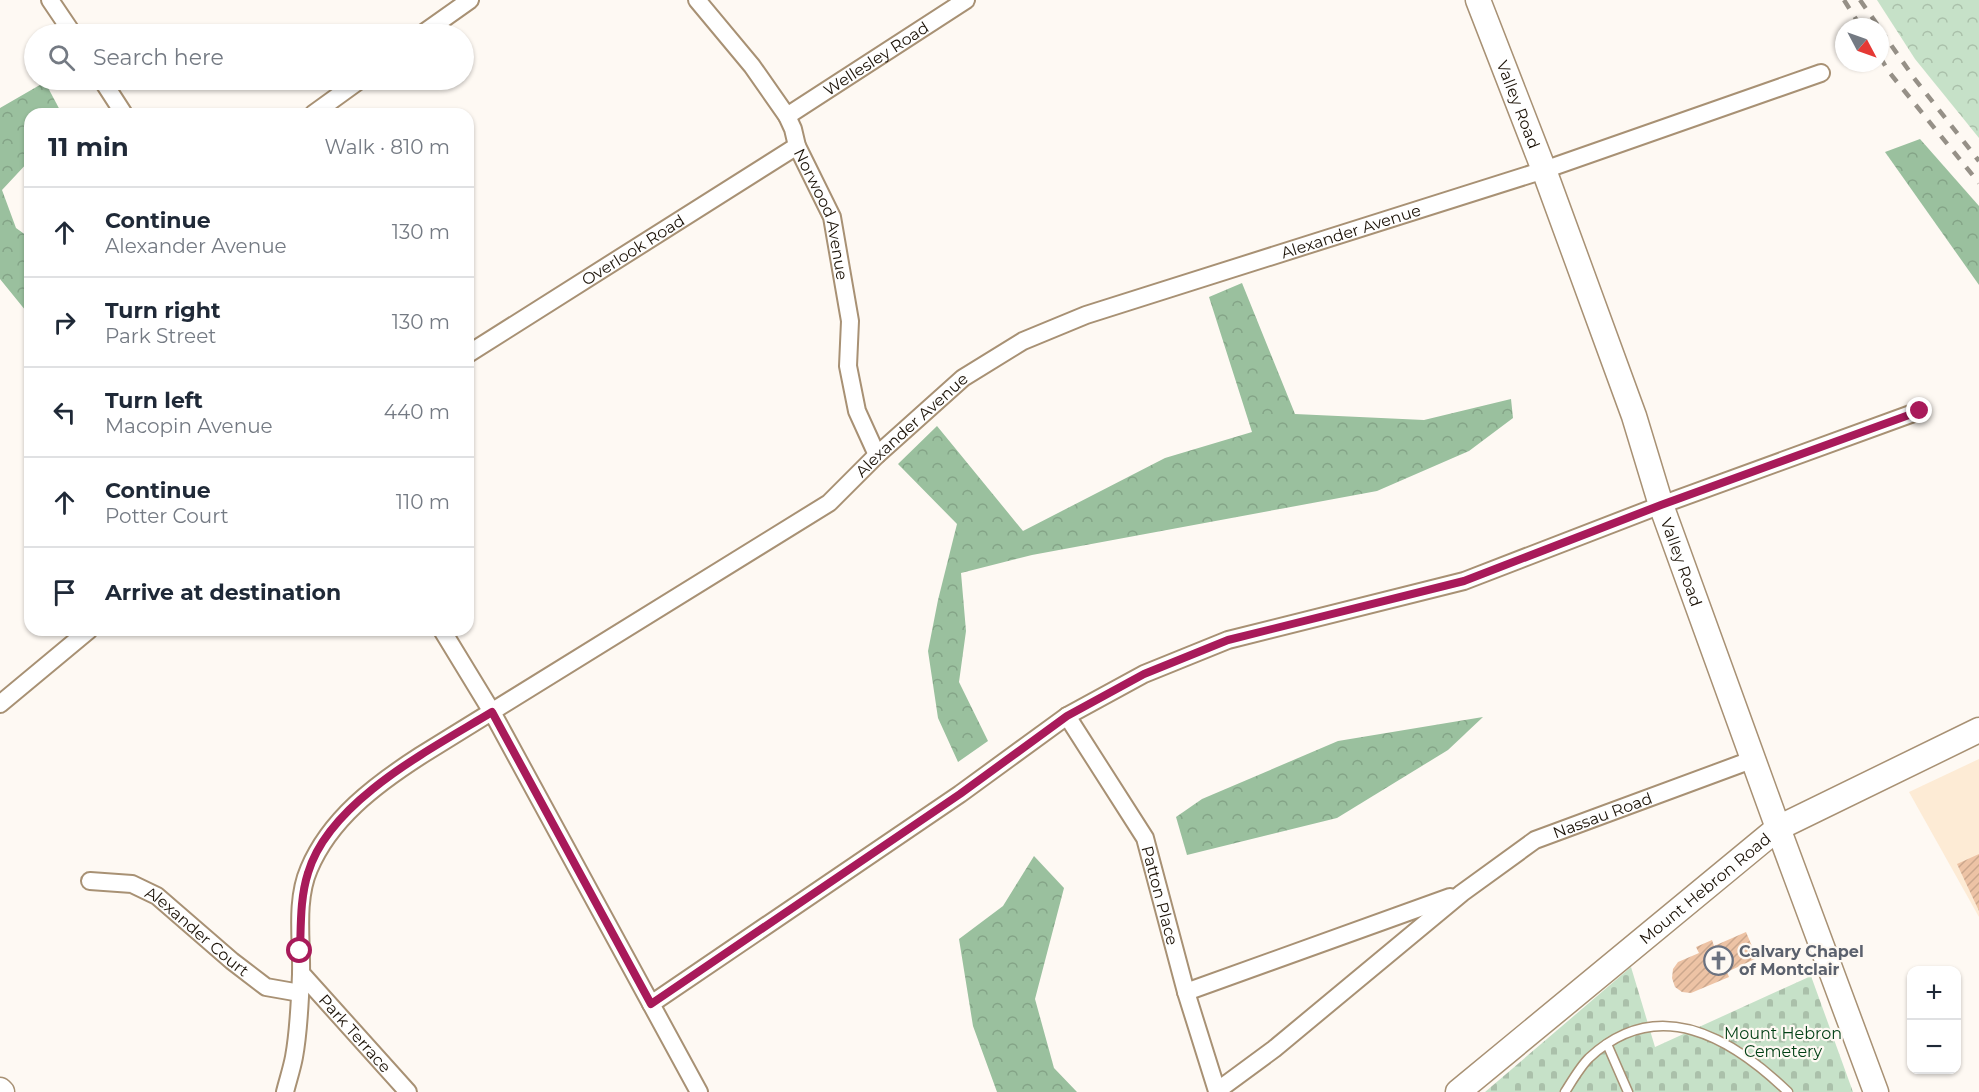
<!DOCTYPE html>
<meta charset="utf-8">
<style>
body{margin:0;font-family:Montserrat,sans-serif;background:#f2f2f3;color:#1f2937}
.controls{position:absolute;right:18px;bottom:18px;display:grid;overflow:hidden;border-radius:12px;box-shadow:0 2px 4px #0004}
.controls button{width:54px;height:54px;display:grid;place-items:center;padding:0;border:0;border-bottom:2px solid #e0e1e3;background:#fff;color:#1f2937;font:30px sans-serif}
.compass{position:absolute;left:1835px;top:18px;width:54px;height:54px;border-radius:50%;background:#fff;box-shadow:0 2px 4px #0004;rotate:131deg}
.stop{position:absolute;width:18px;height:18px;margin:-14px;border:4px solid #a81a5a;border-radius:50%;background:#fff}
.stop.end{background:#a81a5a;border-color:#fff;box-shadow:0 2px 6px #0008}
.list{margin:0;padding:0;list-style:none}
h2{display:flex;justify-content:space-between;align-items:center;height:78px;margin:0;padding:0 24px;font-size:26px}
h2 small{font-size:20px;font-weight:400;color:#747a83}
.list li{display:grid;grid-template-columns:39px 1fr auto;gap:18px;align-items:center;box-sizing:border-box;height:90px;padding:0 24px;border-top:2px solid #e0e1e3}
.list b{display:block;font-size:22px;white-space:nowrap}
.list p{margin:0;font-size:20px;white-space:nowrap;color:#747a83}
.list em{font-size:20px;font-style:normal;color:#747a83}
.icon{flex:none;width:33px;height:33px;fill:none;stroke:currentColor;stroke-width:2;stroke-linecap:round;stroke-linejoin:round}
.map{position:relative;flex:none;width:1979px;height:1092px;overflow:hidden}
.search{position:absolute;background:#fff;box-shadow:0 2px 4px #0004;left:24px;top:24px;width:450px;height:66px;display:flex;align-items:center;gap:15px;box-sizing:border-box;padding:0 21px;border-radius:33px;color:#747a83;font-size:22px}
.panel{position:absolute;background:#fff;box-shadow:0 2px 4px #0004;left:24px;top:108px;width:450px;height:528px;border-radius:18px}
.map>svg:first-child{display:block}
.built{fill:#fdebd5}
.forest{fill:url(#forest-crowns)}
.cemetery{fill:url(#cemetery-stones)}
.park{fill:url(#park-crowns)}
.building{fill:url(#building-hatch)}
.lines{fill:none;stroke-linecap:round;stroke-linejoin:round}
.lane-casing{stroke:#a89174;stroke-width:11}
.street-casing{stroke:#a89174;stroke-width:20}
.secondary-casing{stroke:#a89174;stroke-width:27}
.lane{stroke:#fff;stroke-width:8}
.street{stroke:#fff;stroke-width:16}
.secondary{stroke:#fff;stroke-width:24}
.rail{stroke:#969087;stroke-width:4.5;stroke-dasharray:10 10;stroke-linecap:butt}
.route{stroke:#a81a5a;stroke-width:8}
.labels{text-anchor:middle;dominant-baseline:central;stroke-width:4.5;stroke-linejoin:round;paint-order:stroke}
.street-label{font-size:16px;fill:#1c1308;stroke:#fef9f3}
.worship-label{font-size:16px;font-weight:bold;fill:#5b616d;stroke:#fef9f3;text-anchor:start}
.park-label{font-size:16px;fill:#003f14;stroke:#fef9f3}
</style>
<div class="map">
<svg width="1979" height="1092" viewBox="0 0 1979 1092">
<defs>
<pattern id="forest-crowns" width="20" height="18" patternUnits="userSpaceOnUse" patternTransform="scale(1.5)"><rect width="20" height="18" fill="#9ac09e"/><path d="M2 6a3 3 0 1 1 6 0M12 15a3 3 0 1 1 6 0" fill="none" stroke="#84a487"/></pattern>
<pattern id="cemetery-stones" width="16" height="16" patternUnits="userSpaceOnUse" patternTransform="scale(1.5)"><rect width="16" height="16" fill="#c6e1c8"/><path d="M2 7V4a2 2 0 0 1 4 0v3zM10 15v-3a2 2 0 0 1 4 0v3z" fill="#aac0aa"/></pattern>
<pattern id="park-crowns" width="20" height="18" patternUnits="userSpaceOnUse" patternTransform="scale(1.5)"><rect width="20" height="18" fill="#c6e1c8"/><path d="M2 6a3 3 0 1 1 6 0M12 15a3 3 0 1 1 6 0" fill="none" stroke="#aac0aa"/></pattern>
<pattern id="building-hatch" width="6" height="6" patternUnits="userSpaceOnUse" patternTransform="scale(1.5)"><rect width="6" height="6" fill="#edc3a5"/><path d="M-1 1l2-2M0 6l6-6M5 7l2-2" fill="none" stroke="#cba78d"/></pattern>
</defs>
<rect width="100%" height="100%" fill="#fef9f3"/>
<polygon class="built" points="1979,759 1979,917 1909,792"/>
<g class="forest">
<polygon points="45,82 62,114 30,114 30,160 2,190 16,228 30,238 30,316 0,279 0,108"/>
<polygon points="1920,139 1979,206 1979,285 1885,152"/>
<polygon points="1242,283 1295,414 1424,420 1511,399 1513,418 1469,451 1377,491 1032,555 961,573 966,631 959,682 988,741 958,762 938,718 928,651 938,600 957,524 898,464 937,426 1023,531 1165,458 1252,432 1209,297"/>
<polygon points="1483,717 1448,750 1337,818 1187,855 1176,817 1202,799 1338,741"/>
<polygon points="1034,856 1064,888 1035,999 1054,1068 1077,1092 997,1092 973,1026 959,939 1003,906"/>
</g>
<polygon class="cemetery" points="1631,967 1655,1047 1811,976 1853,1092 1485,1092"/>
<polygon class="park" points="1877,0 1979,0 1979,138 1915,59"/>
<g class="building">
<polygon points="1979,854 1979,911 1957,864"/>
<polygon points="1746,932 1757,958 1727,972 1729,977 1691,993 1682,992 1675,987 1672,978 1673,969 1678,962 1699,953 1696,947 1712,940 1714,946"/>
</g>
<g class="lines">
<defs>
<g id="lane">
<polyline points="1607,1044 1628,1092"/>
<path d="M1565,1092C1572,1081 1580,1067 1589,1058C1658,994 1731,1037 1788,1092"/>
</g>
<g id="street">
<polyline points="50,0 73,34"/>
<path id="s1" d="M697,0L752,66L787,116L793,129L797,146L832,217L850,321L848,366L857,411L877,455"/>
<polyline points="422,34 470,0"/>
<polyline points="102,80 124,114"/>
<polyline points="313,114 360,80"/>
<path id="s2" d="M787,116L966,0"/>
<path id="s3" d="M468,354L797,146"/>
<polyline points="442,630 492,712 699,1092"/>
<polyline points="0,704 89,630"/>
<path id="s4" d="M1067,716L1145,838L1186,992L1217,1091L1274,1049L1462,893L1535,840L1754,759"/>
<path id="s5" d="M90,881L132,884L157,896L232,961L266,987L300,993"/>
<path id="s6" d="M301,973L408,1092"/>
<polyline points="1186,992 1450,897"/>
<polyline points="651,1004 960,794 1067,716 1144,674 1228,640 1464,581 1661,505 1919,411"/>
<path id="s7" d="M285,1092C288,1080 292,1068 294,1057C299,1030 300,1001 301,974C302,941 295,901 309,869C330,819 375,785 420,756L829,503L877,455L963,378L1023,341L1086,315L1544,170L1821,73"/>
</g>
<g id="secondary">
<path id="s8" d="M1478,0L1544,170L1634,416L1661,505L1778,828L1876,1092"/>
<polyline points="0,1090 2,1092"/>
<path id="s9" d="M1458,1092L1778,828L1979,730"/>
</g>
</defs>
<use href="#lane" class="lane-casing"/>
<use href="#street" class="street-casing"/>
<use href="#secondary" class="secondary-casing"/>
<use href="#lane" class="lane"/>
<use href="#street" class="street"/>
<use href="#secondary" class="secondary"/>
<g class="rail">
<polyline points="1844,0 1861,27"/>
<polyline points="1860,0 1879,27"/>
<polyline points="1880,29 1914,78 1979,161"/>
<polyline points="1880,57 1889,72 1979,183"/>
</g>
</g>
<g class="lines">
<path class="route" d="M300,951C301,925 300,898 308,873C329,801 431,749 492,712L651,1004L960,794L1067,716L1144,674L1228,640L1464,581L1661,505L1920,411"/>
</g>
<defs>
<symbol id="church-ring" viewBox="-11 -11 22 22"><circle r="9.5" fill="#fef9f3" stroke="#6b7280" stroke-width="1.5"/><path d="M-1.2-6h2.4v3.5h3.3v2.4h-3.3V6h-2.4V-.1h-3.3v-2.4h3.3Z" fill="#6b7280"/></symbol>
</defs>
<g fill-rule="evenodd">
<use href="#church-ring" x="1702" y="944" width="33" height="33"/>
</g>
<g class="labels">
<g class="street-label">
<text stroke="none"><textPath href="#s2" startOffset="106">Wellesley Road</textPath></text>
<text stroke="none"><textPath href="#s8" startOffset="112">Valley Road</textPath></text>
<text stroke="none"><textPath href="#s1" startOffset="252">Norwood Avenue</textPath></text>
<text stroke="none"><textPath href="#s7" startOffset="1467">Alexander Avenue</textPath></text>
<text stroke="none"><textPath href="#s3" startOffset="195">Overlook Road</textPath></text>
<text stroke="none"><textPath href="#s7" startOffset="981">Alexander Avenue</textPath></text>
<text stroke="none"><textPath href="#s8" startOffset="598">Valley Road</textPath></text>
<text stroke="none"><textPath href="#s4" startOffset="885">Nassau Road</textPath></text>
<text stroke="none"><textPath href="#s9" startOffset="320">Mount Hebron Road</textPath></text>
<text stroke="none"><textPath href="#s4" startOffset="204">Patton Place</textPath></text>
<text stroke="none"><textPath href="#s5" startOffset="123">Alexander Court</textPath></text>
<text stroke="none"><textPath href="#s6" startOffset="81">Park Terrace</textPath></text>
</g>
<g class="worship-label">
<text x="1739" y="951">Calvary Chapel<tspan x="1739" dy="18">of Montclair</tspan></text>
</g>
<g class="park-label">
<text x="1783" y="1033">Mount Hebron<tspan x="1783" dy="18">Cemetery</tspan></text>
</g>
</g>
</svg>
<div class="controls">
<button>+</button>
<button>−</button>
</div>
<svg class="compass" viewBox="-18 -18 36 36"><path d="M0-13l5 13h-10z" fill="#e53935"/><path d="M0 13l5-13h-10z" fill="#747a83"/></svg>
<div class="stop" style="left:300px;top:951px"></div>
<div class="stop end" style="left:1920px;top:411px"></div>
<div class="search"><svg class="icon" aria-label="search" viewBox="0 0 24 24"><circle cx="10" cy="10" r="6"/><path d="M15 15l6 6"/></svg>Search here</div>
<section class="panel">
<h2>11 min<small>Walk · 810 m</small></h2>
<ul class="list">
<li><svg class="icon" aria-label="ahead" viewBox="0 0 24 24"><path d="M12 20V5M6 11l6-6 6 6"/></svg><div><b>Continue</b><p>Alexander Avenue</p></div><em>130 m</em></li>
<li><svg class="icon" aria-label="right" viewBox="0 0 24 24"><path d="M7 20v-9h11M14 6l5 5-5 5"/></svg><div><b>Turn right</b><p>Park Street</p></div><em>130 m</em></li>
<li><svg class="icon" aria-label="left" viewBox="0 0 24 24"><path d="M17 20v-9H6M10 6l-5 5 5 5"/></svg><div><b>Turn left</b><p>Macopin Avenue</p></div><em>440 m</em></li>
<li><svg class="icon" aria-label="ahead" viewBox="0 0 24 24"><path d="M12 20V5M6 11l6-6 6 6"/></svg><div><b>Continue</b><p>Potter Court</p></div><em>110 m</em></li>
<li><svg class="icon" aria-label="arrive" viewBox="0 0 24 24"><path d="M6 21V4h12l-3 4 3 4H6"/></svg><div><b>Arrive at destination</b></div></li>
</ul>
</section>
</div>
